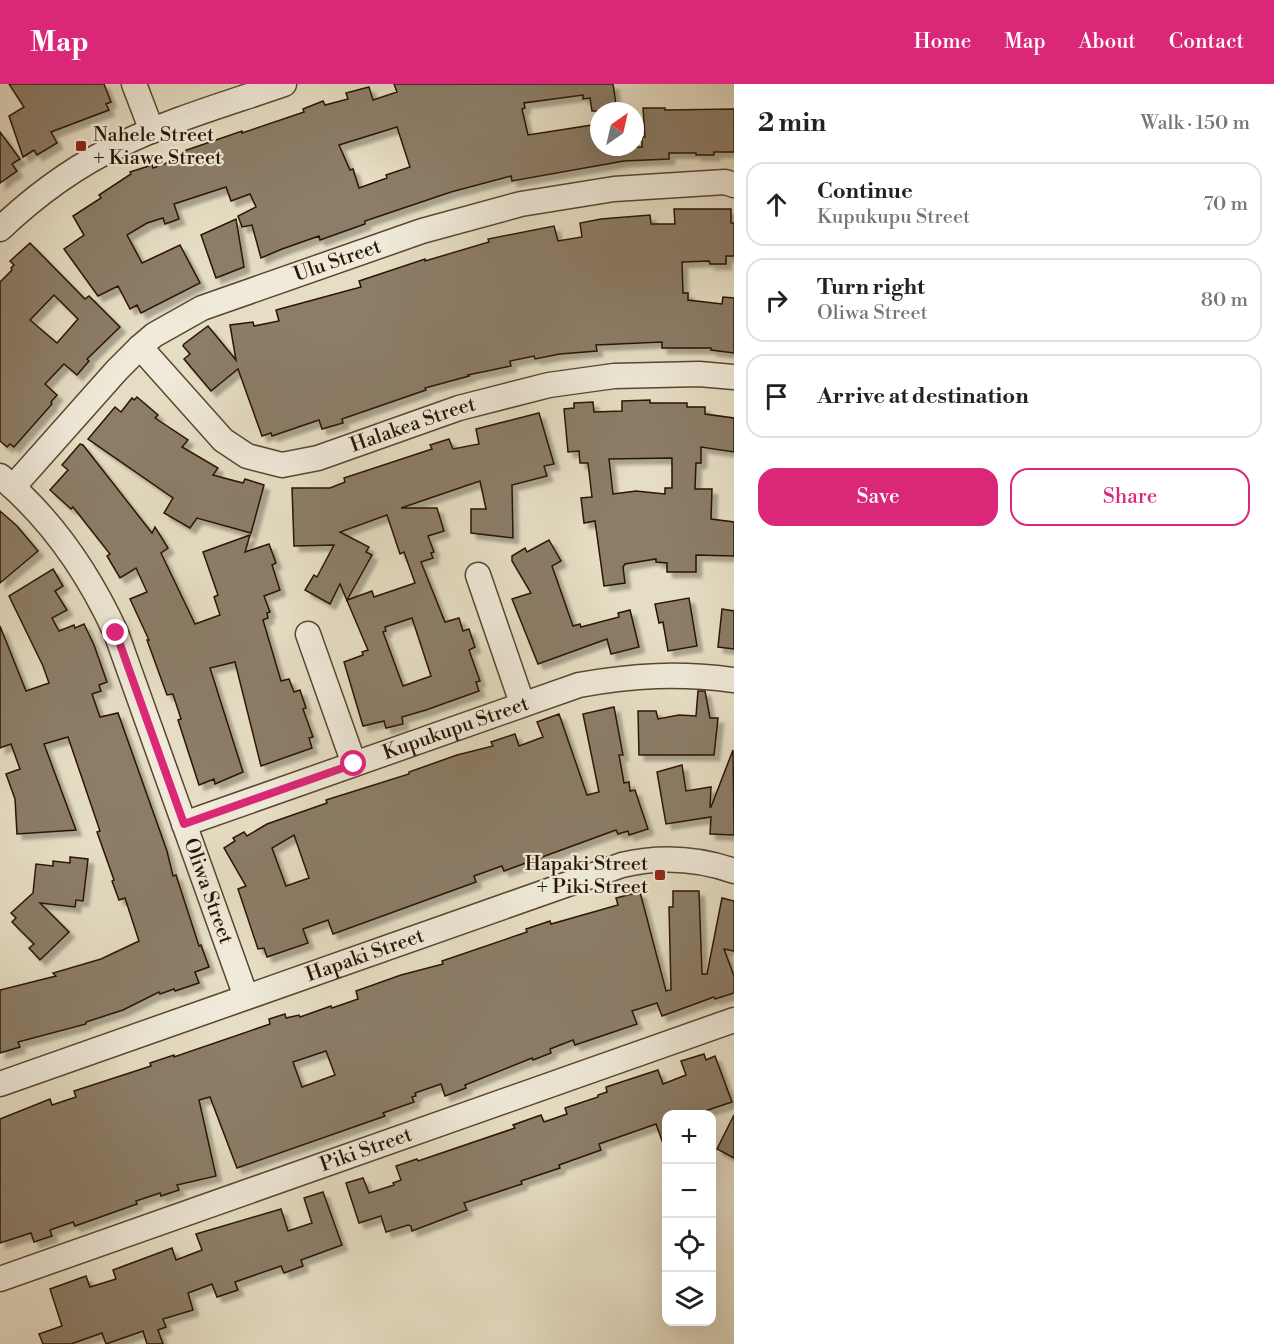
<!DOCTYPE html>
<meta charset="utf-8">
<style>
body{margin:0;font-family:"Libre Bodoni",serif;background:#f6f6f6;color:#222}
.controls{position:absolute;right:18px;bottom:18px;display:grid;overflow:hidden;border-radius:12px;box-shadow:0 6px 24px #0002}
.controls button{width:54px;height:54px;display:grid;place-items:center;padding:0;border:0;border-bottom:2px solid #e0e0e0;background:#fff;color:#222;font:30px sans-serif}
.compass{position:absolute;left:590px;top:18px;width:54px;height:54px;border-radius:50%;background:#fff;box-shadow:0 6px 24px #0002;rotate:34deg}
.stop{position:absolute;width:18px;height:18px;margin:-14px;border:4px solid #db2777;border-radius:50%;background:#fff}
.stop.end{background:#db2777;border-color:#fff;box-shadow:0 2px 6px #0008}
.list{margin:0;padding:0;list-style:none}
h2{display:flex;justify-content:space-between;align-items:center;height:78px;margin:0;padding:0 24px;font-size:26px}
h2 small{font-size:20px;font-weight:400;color:#767676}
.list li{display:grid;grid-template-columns:39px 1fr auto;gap:18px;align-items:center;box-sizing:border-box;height:84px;margin:0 12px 12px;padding:0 12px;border:2px solid #e0e0e0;border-radius:18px}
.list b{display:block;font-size:22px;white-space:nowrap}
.list p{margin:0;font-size:20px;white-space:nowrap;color:#767676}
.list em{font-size:20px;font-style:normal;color:#767676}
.actions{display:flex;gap:12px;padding:18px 24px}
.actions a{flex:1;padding:14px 0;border:2px solid #db2777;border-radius:18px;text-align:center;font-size:21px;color:#db2777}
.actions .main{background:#db2777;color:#fff}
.icon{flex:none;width:33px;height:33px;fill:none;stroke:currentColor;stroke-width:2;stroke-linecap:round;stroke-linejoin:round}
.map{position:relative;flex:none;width:734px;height:1260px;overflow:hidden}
header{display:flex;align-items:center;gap:36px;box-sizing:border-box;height:84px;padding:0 30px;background:#db2777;color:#fff}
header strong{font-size:28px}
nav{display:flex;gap:33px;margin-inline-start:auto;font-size:21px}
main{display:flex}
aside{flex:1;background:#fff}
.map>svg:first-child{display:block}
.building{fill:#8c7d67;stroke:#2a1402;stroke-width:1.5;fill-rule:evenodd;filter:url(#shadow)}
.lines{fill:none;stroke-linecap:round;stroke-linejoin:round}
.minor-casing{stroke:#594632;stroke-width:27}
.minor{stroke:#efead9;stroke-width:24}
.route{stroke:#db2777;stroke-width:8}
.poi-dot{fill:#8f2418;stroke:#efead9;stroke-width:2}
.labels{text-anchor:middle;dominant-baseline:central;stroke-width:4.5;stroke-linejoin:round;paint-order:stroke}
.poi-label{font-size:20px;fill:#2a1402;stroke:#efead9;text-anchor:start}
.street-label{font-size:20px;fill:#2a1402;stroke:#efead9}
</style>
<header>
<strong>Map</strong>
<nav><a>Home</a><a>Map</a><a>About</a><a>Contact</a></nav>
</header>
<main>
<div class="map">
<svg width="734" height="1260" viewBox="0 0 734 1260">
<defs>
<filter id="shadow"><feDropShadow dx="5.5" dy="5.5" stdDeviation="1.5" flood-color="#0004"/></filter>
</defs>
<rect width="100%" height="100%" fill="#e6dec4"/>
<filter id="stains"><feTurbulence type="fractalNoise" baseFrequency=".00333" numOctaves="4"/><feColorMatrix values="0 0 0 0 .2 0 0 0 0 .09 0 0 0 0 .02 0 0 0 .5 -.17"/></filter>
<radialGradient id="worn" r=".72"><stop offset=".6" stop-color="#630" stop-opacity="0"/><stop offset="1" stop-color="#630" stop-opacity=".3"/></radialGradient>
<g class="building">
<polygon points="9,0 104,0 111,18 106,20 109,26 51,48 57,59 37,71 34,66 23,73 9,32 24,23"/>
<path d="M394,0H613L617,27H592L590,14L583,15V11L524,19L525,24L522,25L528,51L599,40V63H642V53H645L643,24H665V26L734,25V68H714V71H696V69H669V75L624,77L512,97L511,92L451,108L365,137V140L320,156L319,152L282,165L261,174L252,141L242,143L238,132L256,123L250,110L231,117L226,103L174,120L179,135L165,140L163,134L147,139L127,151L142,179L180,161L200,199L141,229L137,221L130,225L118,202L98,212L64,165L84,151L73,132L101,114L99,111L131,90L130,88L152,81L153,84L180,74L178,69L242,47V49L304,28L303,25L323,17L325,21L348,15L346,9L369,3L373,16L397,8ZM397,43L410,83L386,91L387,94L359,104L353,85L350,86L339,61Z"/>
<polygon points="0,48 20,75 12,80 17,87 0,99"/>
<polygon points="674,125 731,125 731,139 734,139 734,172 726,172 726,180 710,180 709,177 682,178 683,209 688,209 688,216 722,220 723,213 734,214 734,269 711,266 711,264 662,264 662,258 596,261 597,267 560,270 535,275 534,272 510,277 511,282 468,291 469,292 425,304 426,306 342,335 343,339 322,345 319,336 272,352 271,349 262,352 238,285 211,307 184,275 190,270 183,262 184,260 208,242 236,276 230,241 253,238 254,242 279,237 276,226 361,203 359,197 425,175 425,177 489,158 488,155 554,142 558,157 582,153 580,139 601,135 650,131 651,140 675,140"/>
<polygon points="236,135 244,183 216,194 201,151"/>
<path d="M30,159L85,215L89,212L120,243L87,275L89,277L77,291L64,280L45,300L57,311L51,318L52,320L14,363L10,360L7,363L0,357V198L12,186L11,184L14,181L10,177ZM54,211L78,235L57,259L30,236Z"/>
<polygon points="137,313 158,331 155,334 188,356 182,363 218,384 213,391 243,399 245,395 264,401 251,449 197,434 190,444 164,429 173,414 88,355 115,323 121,328 132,314 134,316"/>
<path d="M650,316V319H687V323H705V330L734,334V368L701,363V379H696L695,405H712L711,435L734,438V472L696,471V488H667V479L656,478V475L625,480L623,483L625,499L604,502L595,437L584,439L581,414L592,413L588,379H580L579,367L568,368L564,325L574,324V319L593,318L594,328L622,327V317ZM672,374V404H665V410L636,407L613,410L609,375Z"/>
<path d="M539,329L554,380L544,382L547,392L512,401L513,454L471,449V425H486L480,397L401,424H437L444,447L428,452L434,468L431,469L433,474L421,478L445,538L459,534L463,547L469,545L475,563L469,566L480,597L476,598L479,607L426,626L402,633L403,640L386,644L384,637L363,642L344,578L363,571L362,568L368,566L340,500L330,520L305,506L314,491L317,493L334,461L294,462L292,404H330L345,398L344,394L432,365L430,361L449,355L453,365L479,360L476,345ZM387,431L400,470L404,468L415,499L374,513L372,507L347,516L372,471L366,468L369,463L340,448ZM412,534L431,592L403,602L383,548L386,547L385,543Z"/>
<polygon points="80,360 83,361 152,449 155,443 168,464 161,469 195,540 220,531 214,513 218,511 203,468 250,451 245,468 269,460 276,479 272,481 280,506 264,512 270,528 267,529 268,534 263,536 281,597 289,595 294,608 300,606 306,624 303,625 313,653 309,654 312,664 261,682 235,578 210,584 243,688 215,700 214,695 199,701 178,636 181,635 173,610 167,611 147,556 149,556 130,515 147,508 136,484 120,494 107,472 110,470 73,423 71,425 50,406 68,386 62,381"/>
<polygon points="0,427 17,442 38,467 0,499"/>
<polygon points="549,456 561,477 552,482 573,542 580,540 581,543 619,533 618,529 630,526 639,563 611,570 607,555 538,580 512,515 531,509 512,477 512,472 525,464 527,468"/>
<polygon points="53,485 63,502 55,507 67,526 52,534 59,547 74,541 75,544 84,540 94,561 107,598 99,601 101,607 92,610 100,633 118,629 167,767 173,792 176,791 199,862 201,861 209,883 195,888 199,899 175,907 174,905 160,910 159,908 123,926 86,938 86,940 18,958 20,963 0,969 0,906 56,892 53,889 101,875 139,857 125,814 119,816 112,797 114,796 97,748 100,747 68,653 44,660 76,746 17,750 15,715 6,690 20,685 11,660 0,664 0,542 26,607 49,599 43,582 9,512"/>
<polygon points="689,514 697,562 668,567 663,538 659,539 655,520"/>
<polygon points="722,525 734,527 734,565 718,563"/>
<polygon points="698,607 705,607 710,634 718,634 714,671 639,671 638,627 656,627 658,635 679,631 696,632"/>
<path d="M614,623L623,671H619L624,699L629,698L630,707L635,706L648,745L629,751L628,747L618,750L616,746L504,787L502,782L474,792L476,798L333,850L328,836L303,845L308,859L267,873L264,864L258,865L238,805L246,802L224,764L235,757L233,754L244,748L247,752L267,740L327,719L326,716L409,690V688L457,671L493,662L491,658L515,650L519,662L543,653L537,638L559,630L587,711L599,708L583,630ZM294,751L309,794L286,802L272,764Z"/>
<polygon points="733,666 734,751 710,750 711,733 666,740 657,688 682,681 686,707 711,703 710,723 711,723"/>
<polygon points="70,773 88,775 83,817 76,816 75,823 40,819 69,848 40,876 29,864 34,860 12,838 16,834 11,829 33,809 36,780 53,782 53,777 70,779"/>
<path d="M673,807H699L702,890H707L722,814L734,817V867L724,865L734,892V909L715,915L714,913L662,932L657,919L632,927L637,940L575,961L573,956L550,965L551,969L533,976L532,974L465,1001L466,1004L445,1012L441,1000L415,1009L416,1012L412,1013L414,1018L383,1029L385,1032L237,1084L210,1013L199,1016L216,1092L177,1101L179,1106L161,1112L160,1109L136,1117L137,1120L75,1142L73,1138L50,1146L52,1152L34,1158L31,1149L0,1159V1035L50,1015L52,1021L76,1013L74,1007L151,982L150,979L174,971V973L270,940L269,935L285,930L286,934L299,931L300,933L331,922L332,924L358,915L356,907L401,891L443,880L442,877L527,848L526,845L550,837L551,840L618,821L616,814L640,808L666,907L671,906L669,823H673ZM326,967L335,991L302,1003L293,978Z"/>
<polygon points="704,970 706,976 715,972 732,1018 696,1030 666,1030 666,1065 665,1065 656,1040 599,1060 601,1066 559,1081 560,1084 521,1097 522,1100 464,1119 467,1126 412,1147 411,1142 408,1141 386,1148 381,1132 359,1139 346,1099 363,1094 369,1109 394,1101 393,1099 401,1096 396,1082 417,1075 418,1077 515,1044 513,1041 541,1031 544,1038 567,1030 565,1024 598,1013 598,1011 607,1008 606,1003 658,986 663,1000 686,991 681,977"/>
<polygon points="734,1031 734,1074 717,1065"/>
<polygon points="323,1108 342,1161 301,1176 303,1182 284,1189 281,1182 235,1198 238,1206 217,1213 212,1200 188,1209 193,1226 163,1235 166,1243 158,1246 163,1260 147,1260 143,1247 106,1260 102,1249 71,1260 43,1260 39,1250 62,1242 50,1205 86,1192 90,1203 116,1195 113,1186 172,1164 176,1176 202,1166 196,1150 281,1125 288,1147 312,1139 304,1114"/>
</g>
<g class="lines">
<defs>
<g id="minor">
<polyline points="134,0 152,47"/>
<path d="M0,145C36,111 75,82 120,61C172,35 230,19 284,0"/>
<path id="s1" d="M140,263L223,356L247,372L282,381L318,374L459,324L549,301L614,292L699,290L734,293"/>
<path id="s2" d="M0,392C52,435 88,488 116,549L246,913"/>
<path id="s3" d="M13,403L117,286L140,263L154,251L202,224L422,147L521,120L614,105L725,98L734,101"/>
<polyline points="478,491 522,619"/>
<polyline points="308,550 354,680"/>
<path id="s4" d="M184,740L579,601C634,591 679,589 734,596"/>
<path id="s5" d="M0,1000L622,781C660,772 697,774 734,787"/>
<path id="s6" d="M0,1195L734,936"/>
</g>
</defs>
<use href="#minor" class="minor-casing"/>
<use href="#minor" class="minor"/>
</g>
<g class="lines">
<polyline class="route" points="116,549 184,740 354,680"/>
</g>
<g class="poi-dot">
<rect x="75" y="56" width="12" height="12" rx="3"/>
<rect x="654" y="785" width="12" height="12" rx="3"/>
</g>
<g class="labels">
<g class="poi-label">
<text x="93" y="51">Nahele Street<tspan x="93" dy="23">+ Kiawe Street</tspan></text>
<text x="648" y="780" text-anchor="end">Hapaki Street<tspan x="648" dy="23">+ Piki Street</tspan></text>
</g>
<g class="street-label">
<text stroke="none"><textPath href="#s3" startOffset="406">Ulu Street</textPath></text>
<text stroke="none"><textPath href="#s1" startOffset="327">Halakea Street</textPath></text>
<text stroke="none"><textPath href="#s4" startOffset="288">Kupukupu Street</textPath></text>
<text stroke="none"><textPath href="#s2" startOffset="471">Oliwa Street</textPath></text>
<text stroke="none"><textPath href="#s5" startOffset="387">Hapaki Street</textPath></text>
<text stroke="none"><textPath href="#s6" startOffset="388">Piki Street</textPath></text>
</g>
</g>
<rect width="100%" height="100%" filter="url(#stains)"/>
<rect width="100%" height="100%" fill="url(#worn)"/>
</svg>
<div class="controls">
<button>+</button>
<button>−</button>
<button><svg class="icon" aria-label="locate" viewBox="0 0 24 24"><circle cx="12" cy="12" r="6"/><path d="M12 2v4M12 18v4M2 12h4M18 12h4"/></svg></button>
<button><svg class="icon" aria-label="layers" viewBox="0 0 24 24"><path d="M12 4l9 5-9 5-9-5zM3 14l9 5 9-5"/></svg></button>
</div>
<svg class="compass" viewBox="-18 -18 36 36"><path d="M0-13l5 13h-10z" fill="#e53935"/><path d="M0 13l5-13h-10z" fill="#767676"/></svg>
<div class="stop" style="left:354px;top:680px"></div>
<div class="stop end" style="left:116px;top:549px"></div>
</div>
<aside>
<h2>2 min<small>Walk · 150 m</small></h2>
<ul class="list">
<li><svg class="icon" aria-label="ahead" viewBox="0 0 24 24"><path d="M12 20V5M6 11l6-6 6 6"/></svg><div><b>Continue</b><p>Kupukupu Street</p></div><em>70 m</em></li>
<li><svg class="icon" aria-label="right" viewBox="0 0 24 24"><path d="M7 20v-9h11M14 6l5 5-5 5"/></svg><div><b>Turn right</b><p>Oliwa Street</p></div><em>80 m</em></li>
<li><svg class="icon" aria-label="arrive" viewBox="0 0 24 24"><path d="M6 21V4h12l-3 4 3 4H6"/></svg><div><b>Arrive at destination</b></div></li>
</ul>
<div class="actions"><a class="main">Save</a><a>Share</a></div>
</aside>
</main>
